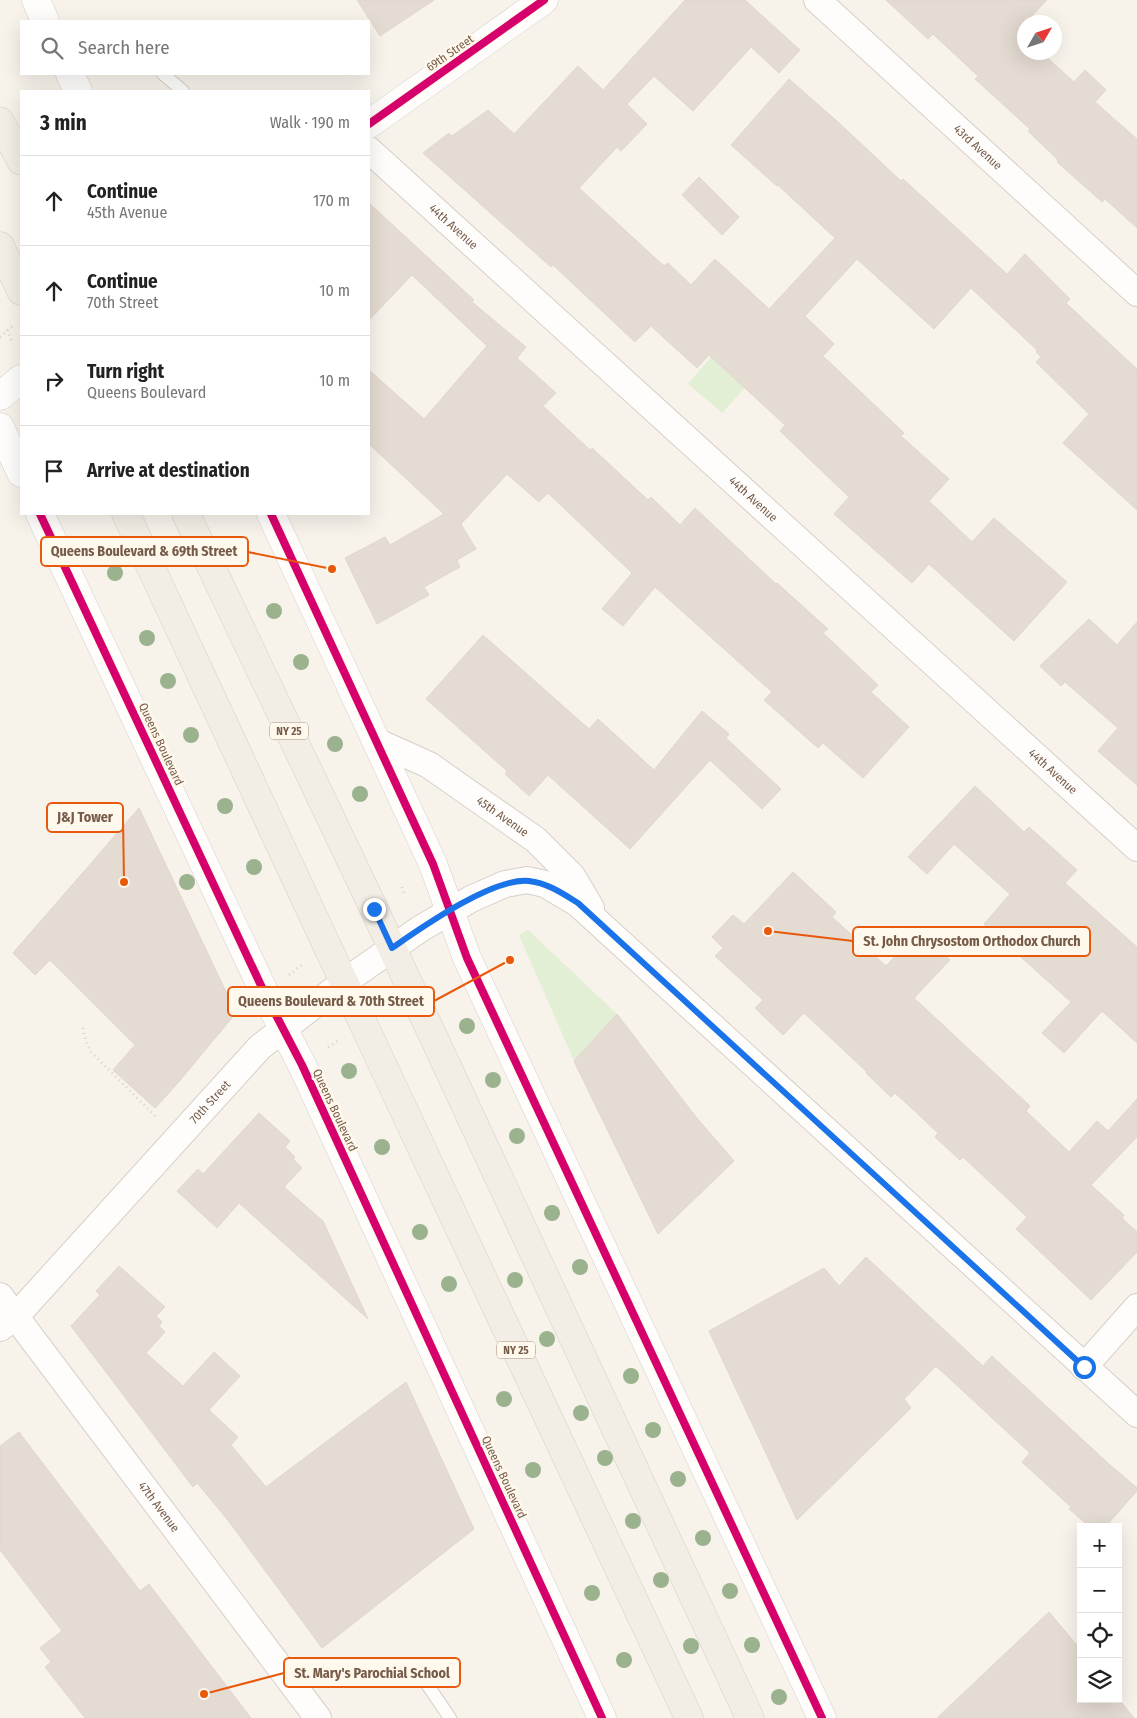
<!DOCTYPE html>
<meta charset="utf-8">
<style>
body{margin:0;font-family:"Fira Sans Condensed",sans-serif;background:#f6f6f6;color:#222}
.controls{position:absolute;right:15px;bottom:15px;display:grid;overflow:hidden;border-radius:0px;box-shadow:0 5px 20px #0002}
.controls button{width:45px;height:45px;display:grid;place-items:center;padding:0;border:0;border-bottom:1px solid #e0e0e0;background:#fff;color:#222;font:25px sans-serif}
.compass{position:absolute;left:1017px;top:15px;width:45px;height:45px;border-radius:50%;background:#fff;box-shadow:0 5px 20px #0002;rotate:51deg}
.stop{position:absolute;width:15px;height:15px;margin:-11px;border:4px solid #1a73e8;border-radius:50%;background:#fff}
.stop.end{background:#1a73e8;border-color:#fff;box-shadow:0 1px 5px #0008}
.list{margin:0;padding:0;list-style:none}
h2{display:flex;justify-content:space-between;align-items:center;height:65px;margin:0;padding:0 20px;font-size:21px}
h2 small{font-size:16px;font-weight:400;color:#767676}
.list li{display:grid;grid-template-columns:32px 1fr auto;gap:15px;align-items:center;box-sizing:border-box;height:90px;padding:0 20px;border-top:1px solid #e0e0e0}
.list b{display:block;font-size:19px;white-space:nowrap}
.list p{margin:0;font-size:16px;white-space:nowrap;color:#767676}
.list em{font-size:16px;font-style:normal;color:#767676}
.icon{flex:none;width:28px;height:28px;fill:none;stroke:currentColor;stroke-width:2;stroke-linecap:round;stroke-linejoin:round}
.map{position:relative;flex:none;width:1137px;height:1718px;overflow:hidden}
.search{position:absolute;background:#fff;box-shadow:0 5px 20px #0002;left:20px;top:20px;width:350px;height:55px;display:flex;align-items:center;gap:12px;box-sizing:border-box;padding:0 18px;border-radius:0px;color:#767676;font-size:19px}
.panel{position:absolute;background:#fff;box-shadow:0 5px 20px #0002;left:20px;top:90px;width:350px;height:425px;border-radius:0px}
.map>svg:first-child{display:block}
.green{fill:#e3efd5}
.building{fill:#e4dbd2;stroke:#e0d6cd}
.lines{fill:none;stroke-linecap:round;stroke-linejoin:round}
.service-casing{stroke:#d6cfc8;stroke-width:14}
.minor-casing{stroke:#d6cfc8;stroke-width:28}
.tertiary-casing{stroke:#d6cfc8;stroke-width:29}
.primary-casing{stroke:#d6cdc6;stroke-width:29}
.path{stroke:#dad2cd;stroke-width:3;stroke-dasharray:1 4;stroke-linecap:butt}
.service{stroke:#fefdfc;stroke-width:12}
.minor{stroke:#fefdfc;stroke-width:26}
.tertiary{stroke:#fefdfc;stroke-width:28}
.primary{stroke:#f2eee5;stroke-width:28}
.cycleway-casing{stroke:#fff8ec;stroke-width:11}
.cycleway{stroke:#d6006c;stroke-width:8}
.tree{fill:#9bb28e}
.route{stroke:#1a73e8;stroke-width:6}
.labels{text-anchor:middle;dominant-baseline:central;stroke-width:5;stroke-linejoin:round;paint-order:stroke}
.shield{fill:#fff8ec;stroke:#9f8a7a;stroke-width:1}
.shield-label{font-size:11px;font-weight:bold;fill:#765b49}
.street-label{font-size:12px;fill:#765b49;stroke:#fff8ec}
.leader{fill:none;stroke:#e8590c;stroke-width:2}
.callout-dot{fill:#e8590c;stroke:#fff8ec;stroke-width:2}
.callout{fill:#fff8ec;stroke:#e8590c;stroke-width:2}
.callout-label{font-size:14px;text-anchor:middle;font-weight:bold;fill:#765b49}
</style>
<div class="map">
<svg width="1137" height="1718" viewBox="0 0 1137 1718">
<rect width="100%" height="100%" fill="#f7f3eb"/>
<g class="green">
<polygon points="759,300 795,333 722,413 688,384"/>
<polygon points="528,930 617,1014 574,1061 519,935"/>
</g>
<g class="building">
<polygon points="357,0 434,0 380,36"/>
<polygon points="685,0 745,0 800,50 779,73 751,47 693,111 654,76 627,104 647,124 621,151 617,147 579,188 664,266 668,263 691,285 715,259 769,309 835,238 778,185 777,186 731,145 789,79 838,122 901,181 903,179 1007,274 1025,254 1070,299 1066,303 1137,369 1137,510 1063,443 1089,414 1036,362 1041,357 1036,352 1037,350 971,288 934,329 857,259 805,316 834,344 823,356 904,433 901,436 949,479 929,501 972,542 994,518 1067,582 1014,641 929,564 912,583 834,514 849,497 780,431 785,425 709,355 697,368 651,326 635,342 553,265 551,267 423,153 449,133 452,136 488,110 514,134 578,66 603,90"/>
<polygon points="886,0 1047,0 1026,22 1024,22 1018,32 1024,38 1024,52 1041,52 1074,82 1085,70 1106,90 1095,102 1137,139 1137,228 1105,199 1102,202 1057,162 1058,160 1028,131 1030,129 975,79 978,76 933,34 928,39"/>
<polygon points="699,177 739,217 722,235 682,195"/>
<polygon points="369,203 474,300 472,302 526,347 517,358 556,393 543,406 590,450 592,448 648,500 651,497 680,525 695,508 776,584 777,583 828,629 823,633 878,685 871,692 909,727 863,778 823,743 818,748 764,700 772,692 655,587 623,626 602,609 632,573 548,493 539,502 507,474 461,524 476,549 457,560 460,567 424,587 429,595 377,624 345,558 385,537 390,545 444,514 369,444 369,370 424,419 487,346 412,275 369,320"/>
<polygon points="1089,619 1117,645 1137,622 1137,785 1098,751 1118,728 1065,682 1061,686 1040,666"/>
<polygon points="483,635 589,729 598,719 654,770 702,711 729,734 726,738 781,789 762,809 710,760 630,849 548,775 529,796 505,774 507,771 426,699"/>
<polygon points="975,786 1024,832 1029,827 1077,870 1065,883 1137,947 1137,1043 1102,1011 1064,1053 1042,1033 1071,1002 984,924 1010,894 954,844 927,874 908,857"/>
<polygon points="139,808 236,1013 177,1084 155,1108 113,1070 135,1045 50,960 35,975 13,953"/>
<polygon points="793,872 836,912 832,917 886,966 919,931 950,960 914,998 1030,1106 1026,1111 1069,1152 1097,1121 1108,1131 1137,1099 1137,1137 1091,1185 1124,1215 1122,1218 1137,1232 1137,1252 1091,1300 1016,1229 1027,1217 963,1157 960,1160 935,1137 938,1133 918,1114 895,1093 891,1097 866,1073 867,1072 804,1013 783,1035 755,1008 763,1000 715,956 723,948 712,937 733,915 744,924"/>
<polygon points="617,1014 696,1117 734,1161 658,1234 574,1061"/>
<polygon points="259,1113 290,1141 285,1147 295,1157 293,1159 302,1168 284,1187 323,1221 368,1319 239,1203 217,1228 177,1191 198,1169 203,1174"/>
<polygon points="866,1257 983,1366 992,1356 1109,1464 1137,1488 1137,1491 1105,1527 1090,1527 1069,1509 1071,1507 1022,1462 1030,1453 936,1366 904,1399 911,1408 797,1520 709,1331 824,1268 839,1286"/>
<polygon points="119,1266 165,1307 156,1316 162,1322 159,1326 165,1332 146,1353 183,1386 214,1352 240,1376 209,1410 238,1437 231,1445 266,1487 406,1382 474,1529 322,1648 227,1519 197,1483 193,1487 71,1326 100,1295 96,1291"/>
<polygon points="19,1432 140,1591 149,1584 251,1718 85,1718 45,1667 51,1662 40,1648 62,1631 0,1550 0,1446"/>
<polygon points="1049,1612 1081,1650 1081,1699 1118,1699 1118,1698 1134,1718 937,1718"/>
</g>
<g class="lines">
<defs>
<g id="service">
<polyline points="163,74 183,91"/>
<polyline points="414,1665 450,1718"/>
</g>
<g id="minor">
<path id="s1" d="M817,0L1137,293"/>
<path id="s2" d="M369,150L1137,848"/>
<path id="s3" d="M376,741L429,765L536,840L572,876L591,908"/>
<path id="s4" d="M0,1296L318,1718"/>
<path id="s5" d="M0,1328L16,1316L260,1047L344,982L420,929L471,899L505,884L527,880L545,884L577,903L1137,1414"/>
<polyline points="1084,1367 1137,1307"/>
</g>
<g id="tertiary">
<polyline points="36,0 45,21"/>
<polyline points="70,74 78,91"/>
<polyline points="369,124 544,0"/>
<polyline points="0,396 21,379"/>
<polyline points="0,427 21,473"/>
<polyline points="40,514 265,994 302,1065 602,1718"/>
<polyline points="271,514 433,864 467,958 822,1718"/>
</g>
<g id="primary">
<polyline points="0,121 21,161"/>
<polyline points="0,246 21,291"/>
<polyline points="126,514 363,1023 689,1718"/>
<polyline points="186,514 374,909 750,1718"/>
</g>
</defs>
<use href="#service" class="service-casing"/>
<use href="#minor" class="minor-casing"/>
<use href="#tertiary" class="tertiary-casing"/>
<use href="#primary" class="primary-casing"/>
<g class="path">
<polyline points="7,330 12,341"/>
<polyline points="0,337 15,324"/>
<polyline points="402,887 404,893"/>
<polyline points="289,975 302,965"/>
<polyline points="83,1028 86,1042 91,1052 156,1117"/>
<polyline points="328,1047 338,1041"/>
</g>
<use href="#service" class="service"/>
<use href="#minor" class="minor"/>
<use href="#tertiary" class="tertiary"/>
<use href="#primary" class="primary"/>
<defs>
<g id="cycleway">
<polyline points="369,124 544,0"/>
<polyline points="40,514 265,994 302,1065 602,1718"/>
<polyline points="271,514 433,864 467,958 822,1718"/>
</g>
</defs>
<use href="#cycleway" class="cycleway-casing"/>
<use href="#cycleway" class="cycleway"/>
</g>
<g class="tree">
<circle cx="115" cy="573" r="8"/>
<circle cx="274" cy="611" r="8"/>
<circle cx="147" cy="638" r="8"/>
<circle cx="301" cy="662" r="8"/>
<circle cx="168" cy="681" r="8"/>
<circle cx="191" cy="735" r="8"/>
<circle cx="335" cy="744" r="8"/>
<circle cx="360" cy="794" r="8"/>
<circle cx="225" cy="806" r="8"/>
<circle cx="254" cy="867" r="8"/>
<circle cx="187" cy="882" r="8"/>
<circle cx="467" cy="1026" r="8"/>
<circle cx="349" cy="1071" r="8"/>
<circle cx="493" cy="1080" r="8"/>
<circle cx="517" cy="1136" r="8"/>
<circle cx="382" cy="1147" r="8"/>
<circle cx="552" cy="1213" r="8"/>
<circle cx="420" cy="1232" r="8"/>
<circle cx="580" cy="1267" r="8"/>
<circle cx="515" cy="1280" r="8"/>
<circle cx="449" cy="1284" r="8"/>
<circle cx="547" cy="1339" r="8"/>
<circle cx="631" cy="1376" r="8"/>
<circle cx="504" cy="1399" r="8"/>
<circle cx="581" cy="1413" r="8"/>
<circle cx="653" cy="1430" r="8"/>
<circle cx="605" cy="1458" r="8"/>
<circle cx="533" cy="1470" r="8"/>
<circle cx="678" cy="1479" r="8"/>
<circle cx="633" cy="1521" r="8"/>
<circle cx="703" cy="1538" r="8"/>
<circle cx="661" cy="1580" r="8"/>
<circle cx="730" cy="1591" r="8"/>
<circle cx="592" cy="1593" r="8"/>
<circle cx="752" cy="1645" r="8"/>
<circle cx="691" cy="1646" r="8"/>
<circle cx="624" cy="1660" r="8"/>
<circle cx="779" cy="1697" r="8"/>
</g>
<g class="lines">
<path class="route" d="M374,909L392,948C421,928 493,877 529,881C547,883 562,893 578,903L1084,1367"/>
</g>
<g class="labels">
<g class="shield">
<rect x="270" y="722.5" width="38" height="17" rx="4"/>
<rect x="497" y="1341.5" width="38" height="17" rx="4"/>
</g>
<g class="shield-label">
<text x="289" y="731">NY 25</text>
<text x="516" y="1350">NY 25</text>
</g>
<g class="street-label">
<text transform="translate(450 53) rotate(-35)">69th Street</text>
<text stroke="none"><textPath href="#s1" startOffset="218">43rd Avenue</textPath></text>
<text stroke="none"><textPath href="#s2" startOffset="114">44th Avenue</textPath></text>
<text stroke="none"><textPath href="#s2" startOffset="519">44th Avenue</textPath></text>
<text transform="translate(161 744) rotate(65)">Queens Boulevard</text>
<text stroke="none"><textPath href="#s2" startOffset="924">44th Avenue</textPath></text>
<text stroke="none"><textPath href="#s3" startOffset="148">45th Avenue</textPath></text>
<text stroke="none"><textPath href="#s5" startOffset="309">70th Street</textPath></text>
<text transform="translate(335 1110) rotate(65)">Queens Boulevard</text>
<text transform="translate(504 1477) rotate(65)">Queens Boulevard</text>
<text stroke="none"><textPath href="#s4" startOffset="264">47th Avenue</textPath></text>
</g>
</g>
<path class="leader" d="M332 569L248 552M124 882L123 817M768 931L853 941M510 960L434 1001M204 1694L284 1673"/>
<g class="callout-dot">
<circle cx="332" cy="569" r="5"/>
<circle cx="124" cy="882" r="5"/>
<circle cx="768" cy="931" r="5"/>
<circle cx="510" cy="960" r="5"/>
<circle cx="204" cy="1694" r="5"/>
</g>
<g class="callout">
<rect x="41" y="537" width="207" height="29" rx="5"/>
<rect x="47" y="803" width="76" height="29" rx="5"/>
<rect x="853" y="927" width="237" height="29" rx="5"/>
<rect x="228" y="987" width="206" height="29" rx="5"/>
<rect x="284" y="1658" width="176" height="29" rx="5"/>
</g>
<g class="callout-label">
<text x="144" y="556">Queens Boulevard &amp; 69th Street</text>
<text x="85" y="822">J&amp;J Tower</text>
<text x="972" y="946">St. John Chrysostom Orthodox Church</text>
<text x="331" y="1006">Queens Boulevard &amp; 70th Street</text>
<text x="372" y="1678">St. Mary's Parochial School</text>
</g>
</svg>
<div class="controls">
<button>+</button>
<button>−</button>
<button><svg class="icon" aria-label="locate" viewBox="0 0 24 24"><circle cx="12" cy="12" r="6"/><path d="M12 2v4M12 18v4M2 12h4M18 12h4"/></svg></button>
<button><svg class="icon" aria-label="layers" viewBox="0 0 24 24"><path d="M12 4l9 5-9 5-9-5zM3 14l9 5 9-5"/></svg></button>
</div>
<svg class="compass" viewBox="-18 -18 36 36"><path d="M0-13l5 13h-10z" fill="#e53935"/><path d="M0 13l5-13h-10z" fill="#767676"/></svg>
<div class="stop" style="left:1084px;top:1367px"></div>
<div class="stop end" style="left:374px;top:909px"></div>
<div class="search"><svg class="icon" aria-label="search" viewBox="0 0 24 24"><circle cx="10" cy="10" r="6"/><path d="M15 15l6 6"/></svg>Search here</div>
<section class="panel">
<h2>3 min<small>Walk · 190 m</small></h2>
<ul class="list">
<li><svg class="icon" aria-label="ahead" viewBox="0 0 24 24"><path d="M12 20V5M6 11l6-6 6 6"/></svg><div><b>Continue</b><p>45th Avenue</p></div><em>170 m</em></li>
<li><svg class="icon" aria-label="ahead" viewBox="0 0 24 24"><path d="M12 20V5M6 11l6-6 6 6"/></svg><div><b>Continue</b><p>70th Street</p></div><em>10 m</em></li>
<li><svg class="icon" aria-label="right" viewBox="0 0 24 24"><path d="M7 20v-9h11M14 6l5 5-5 5"/></svg><div><b>Turn right</b><p>Queens Boulevard</p></div><em>10 m</em></li>
<li><svg class="icon" aria-label="arrive" viewBox="0 0 24 24"><path d="M6 21V4h12l-3 4 3 4H6"/></svg><div><b>Arrive at destination</b></div></li>
</ul>
</section>
</div>
